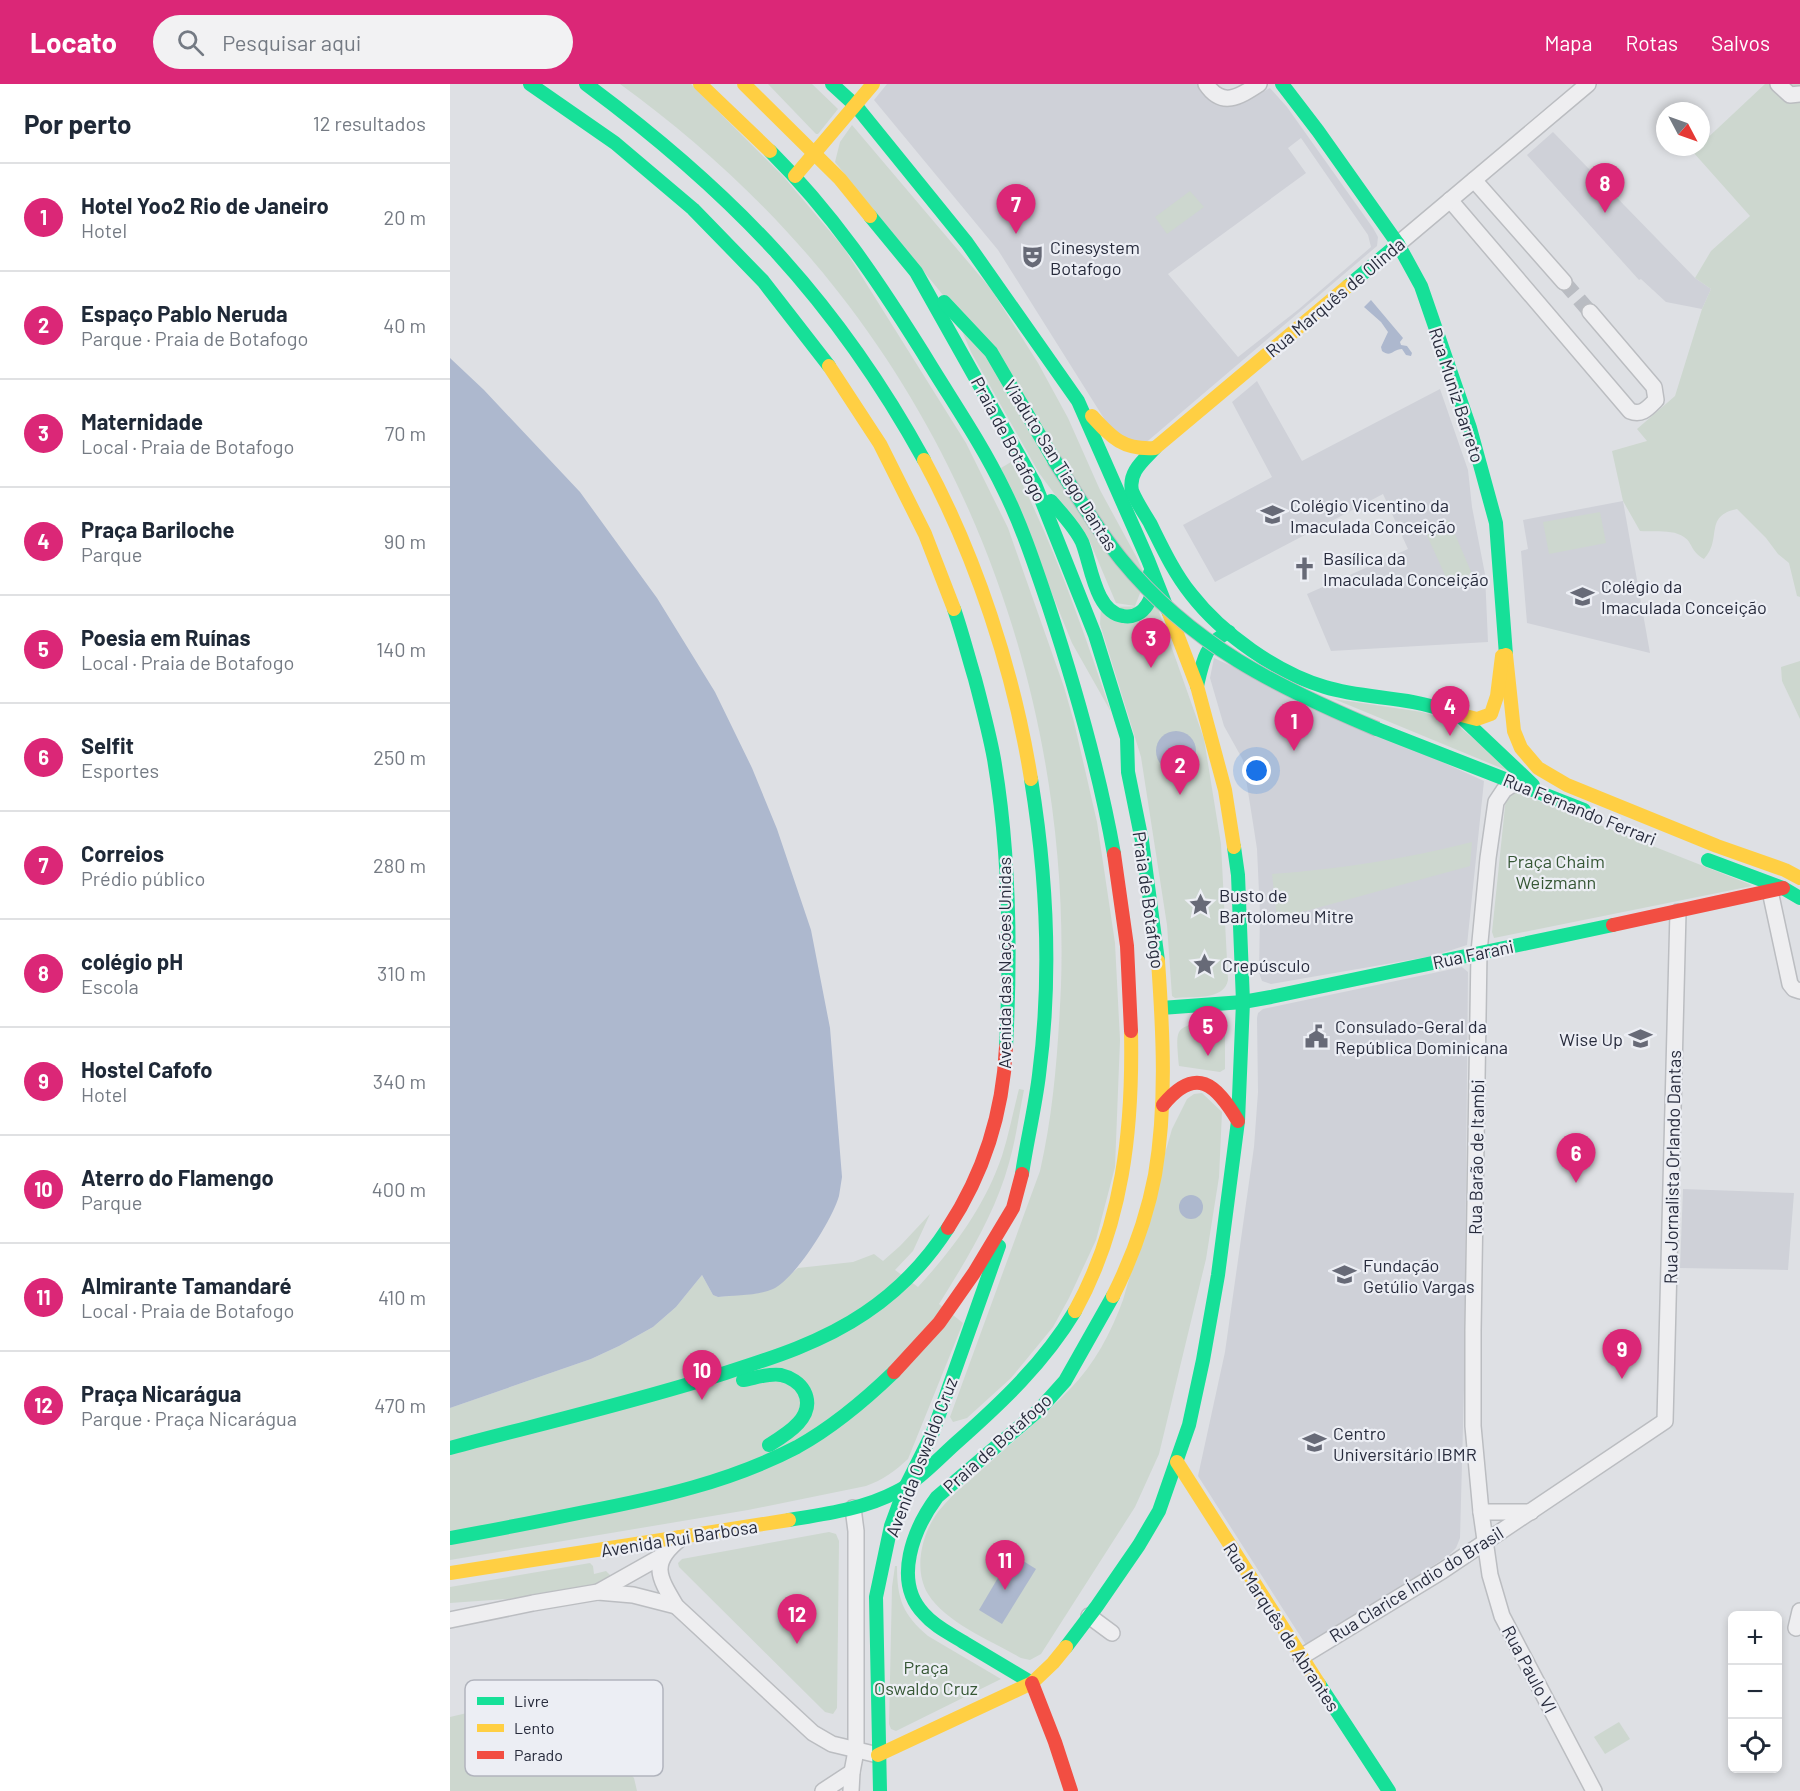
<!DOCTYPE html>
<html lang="pt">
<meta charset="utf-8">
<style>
body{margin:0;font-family:Barlow,sans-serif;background:#f2f2f3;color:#1f2937}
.controls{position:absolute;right:18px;bottom:18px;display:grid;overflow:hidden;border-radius:9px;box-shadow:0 3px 9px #0003}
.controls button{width:54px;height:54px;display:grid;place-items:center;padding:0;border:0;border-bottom:2px solid #e0e1e3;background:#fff;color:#1f2937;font:30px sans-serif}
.compass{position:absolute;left:1206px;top:18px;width:54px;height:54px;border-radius:50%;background:#fff;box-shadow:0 3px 9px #0003;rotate:131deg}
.you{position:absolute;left:807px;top:687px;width:21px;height:21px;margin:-15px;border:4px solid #fff;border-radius:50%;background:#1a73e8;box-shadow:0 0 0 9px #1a73e833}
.badge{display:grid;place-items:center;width:39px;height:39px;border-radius:50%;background:#db2777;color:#fff;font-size:20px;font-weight:700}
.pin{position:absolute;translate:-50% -50px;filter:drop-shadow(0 2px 3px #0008)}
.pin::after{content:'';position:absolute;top:32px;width:21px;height:18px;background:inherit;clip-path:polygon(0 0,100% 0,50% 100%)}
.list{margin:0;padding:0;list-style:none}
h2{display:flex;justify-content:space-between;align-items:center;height:78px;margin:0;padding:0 24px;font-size:26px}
h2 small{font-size:20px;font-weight:400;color:#747a83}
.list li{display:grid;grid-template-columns:39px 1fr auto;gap:18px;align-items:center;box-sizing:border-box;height:108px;padding:0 24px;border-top:2px solid #e0e1e3}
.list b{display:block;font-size:22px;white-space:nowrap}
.list p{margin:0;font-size:20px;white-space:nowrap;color:#747a83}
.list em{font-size:20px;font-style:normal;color:#747a83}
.icon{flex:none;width:33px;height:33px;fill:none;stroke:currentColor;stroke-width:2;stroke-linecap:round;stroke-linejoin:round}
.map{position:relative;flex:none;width:1350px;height:1707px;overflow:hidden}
header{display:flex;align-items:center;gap:36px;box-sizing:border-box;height:84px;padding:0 30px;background:#db2777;color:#fff}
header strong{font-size:28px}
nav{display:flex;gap:33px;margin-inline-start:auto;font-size:21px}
.search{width:420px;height:54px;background:#f2f2f3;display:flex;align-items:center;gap:15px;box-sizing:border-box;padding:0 21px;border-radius:33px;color:#747a83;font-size:22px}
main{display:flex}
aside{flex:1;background:#fff}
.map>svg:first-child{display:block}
.built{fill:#cfd1d8;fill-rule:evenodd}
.green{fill:#cdd7cf}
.water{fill:#adb8ce}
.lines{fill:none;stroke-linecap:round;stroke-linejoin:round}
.street-tunnel{stroke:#b9bcc2;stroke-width:15;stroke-dasharray:15 8;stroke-linecap:butt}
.street-casing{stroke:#bbbdc1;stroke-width:18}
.street{stroke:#eeeef0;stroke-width:15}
.fast{stroke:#16e098;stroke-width:14}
.slow{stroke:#ffcf43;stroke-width:14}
.jam{stroke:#f24e42;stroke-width:14}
.fast-bridge-casing{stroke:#bbbdc1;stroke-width:16;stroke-linecap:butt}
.fast-bridge{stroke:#16e098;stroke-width:14}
.labels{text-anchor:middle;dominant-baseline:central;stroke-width:4.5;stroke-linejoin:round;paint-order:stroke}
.poi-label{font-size:18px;fill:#272b3c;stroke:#eceef4;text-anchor:start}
.street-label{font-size:18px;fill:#272b3c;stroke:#eceef4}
.park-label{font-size:18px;fill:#365735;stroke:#eceef4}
.key{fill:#eceef4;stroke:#b1b4bd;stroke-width:1.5}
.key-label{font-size:16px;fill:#272b3c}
</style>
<header>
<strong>Locato</strong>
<div class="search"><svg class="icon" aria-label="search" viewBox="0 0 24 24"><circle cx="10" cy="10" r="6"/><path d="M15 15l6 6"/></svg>Pesquisar aqui</div>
<nav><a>Mapa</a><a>Rotas</a><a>Salvos</a></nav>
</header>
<main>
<aside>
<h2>Por perto<small>12 resultados</small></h2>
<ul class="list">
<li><span class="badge">1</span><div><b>Hotel Yoo2 Rio de Janeiro</b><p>Hotel</p></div><em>20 m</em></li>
<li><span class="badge">2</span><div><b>Espaço Pablo Neruda</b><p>Parque · Praia de Botafogo</p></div><em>40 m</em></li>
<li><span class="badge">3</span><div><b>Maternidade</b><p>Local · Praia de Botafogo</p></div><em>70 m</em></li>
<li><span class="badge">4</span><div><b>Praça Bariloche</b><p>Parque</p></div><em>90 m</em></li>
<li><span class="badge">5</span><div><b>Poesia em Ruínas</b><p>Local · Praia de Botafogo</p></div><em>140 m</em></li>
<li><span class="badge">6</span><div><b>Selfit</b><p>Esportes</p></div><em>250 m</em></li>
<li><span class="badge">7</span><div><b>Correios</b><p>Prédio público</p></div><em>280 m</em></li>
<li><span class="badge">8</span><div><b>colégio pH</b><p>Escola</p></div><em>310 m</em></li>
<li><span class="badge">9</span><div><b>Hostel Cafofo</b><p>Hotel</p></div><em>340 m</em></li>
<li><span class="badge">10</span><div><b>Aterro do Flamengo</b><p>Parque</p></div><em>400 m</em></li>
<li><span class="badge">11</span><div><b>Almirante Tamandaré</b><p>Local · Praia de Botafogo</p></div><em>410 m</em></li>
<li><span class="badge">12</span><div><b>Praça Nicarágua</b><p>Parque · Praça Nicarágua</p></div><em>470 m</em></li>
</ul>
</aside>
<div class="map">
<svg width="1350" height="1707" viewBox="0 0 1350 1707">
<rect width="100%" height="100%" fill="#dee0e4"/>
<g class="built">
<path d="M437,0H752L765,19L769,21L774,19L791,20L820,4L837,23L923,144L928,153L927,162L686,367L660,344L548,166L424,16ZM851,54L918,151L921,163L849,225L788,273L718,190L856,89L838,64Z"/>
<polygon points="1103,48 1245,194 1261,205 1252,225 1216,218 1191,195 1189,196 1077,71"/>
<polygon points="807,297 852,377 990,305 1018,386 1022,423 1035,490 1038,558 881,567 857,510 958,465 933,410 765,498 733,441 822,393 782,318"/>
<polygon points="1173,417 1200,569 1077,539 1071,467 1078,465 1073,436"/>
<polygon points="764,574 1034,697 1017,861 983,872 821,900 812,897 809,889 810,830 807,765 803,739 793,676 774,642 760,594"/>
<polygon points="1012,883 1018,888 1014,1305 1010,1454 1006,1464 999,1471 867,1559 856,1561 748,1392 775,1268 804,1063 808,1008 807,934 808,929 813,925"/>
<polygon points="1233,1105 1344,1109 1338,1186 1230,1184"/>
</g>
<g class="green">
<path d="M170,0H241L333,92L394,164L516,359L558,444L614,603L624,638L647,738L665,859L670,956L665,1083L646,1156L619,1214L603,1243L561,1294L517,1334L503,1338L500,1333L590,1087C604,1026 608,965 611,902C619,655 542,404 389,209C327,129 251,59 170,0Z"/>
<polygon points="318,0 362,0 388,25 368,50 366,50"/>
<path d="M1315,0H1350V513L1347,512L1339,479L1328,470L1316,454L1287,425C1253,432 1273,455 1254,475C1240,467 1243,459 1234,453C1223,445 1204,448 1190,447L1173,417L1162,367L1197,357L1187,345L1225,312L1252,225L1261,205L1245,194L1261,167L1300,132L1243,68L1248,63H1251V60Z"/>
<polygon points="402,41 541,205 588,279 618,334 650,406 687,474 696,494 685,522 666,519 640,458 589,389 521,268 501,221 385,78 390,58"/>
<polygon points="740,107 754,123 717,150 705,133"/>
<path d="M561,378C603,457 632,543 661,628L622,559L551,384Z"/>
<polygon points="1150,428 1156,459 1099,470 1093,438"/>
<polygon points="999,436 1022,490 999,500 975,447"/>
<path d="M707,522L754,655L771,760L778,896C774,917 742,912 725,914L722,912L717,841L691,673L650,540L651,523Z"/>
<polygon points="1350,577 1350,635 1332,597 1331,583"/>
<polygon points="884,615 972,628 1002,637 1068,691"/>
<polygon points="1063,707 1299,800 1302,802 1044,854 1042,848 1056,713"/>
<path d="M1022,758L1020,782L827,835L822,790C889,785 956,775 1022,758Z"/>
<path d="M763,936L771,939L775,944V985L770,988L729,982C726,942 723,944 763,936Z"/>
<path d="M569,1005L574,1006C569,1030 566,1055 559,1079C545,1130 517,1175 489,1220L513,1239L458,1375C445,1387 433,1396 416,1402L298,1426L0,1476V1324L141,1275L169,1262L203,1243L226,1223L252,1191L263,1211L268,1213L309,1209L324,1204L348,1184L403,1178L424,1170L433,1177L450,1162L480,1130L463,1167L445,1186L468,1203C503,1165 535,1122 552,1072C559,1050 563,1028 569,1005Z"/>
<path d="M752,1009L772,1028L769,1093L756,1175L709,1370L685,1423L591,1570L580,1576L571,1574C542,1557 496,1539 478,1510C462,1484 473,1443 493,1422C503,1410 515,1401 526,1391C558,1362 591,1335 620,1305C645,1280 661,1248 673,1216L722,1045L737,1015L744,1010Z"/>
<polygon points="379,1448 386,1450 389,1457 387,1624 383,1630 375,1628 229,1483 228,1479 232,1475"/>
<polygon points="140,1479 143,1482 144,1490 156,1487 161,1492 160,1496 152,1500 71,1514 0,1519 0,1503"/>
<path d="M445,1482H447C447,1515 453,1531 478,1552L551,1595L446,1647L441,1645L439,1640L442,1503Z"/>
<polygon points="137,1595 164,1614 167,1631 155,1663 184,1694 187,1707 0,1707 0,1633 51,1621 57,1611 58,1604 84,1598"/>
<polygon points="1169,1638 1180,1655 1155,1670 1144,1653"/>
</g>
<g class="water">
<path d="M921,216L953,254L950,258L951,261L957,262L962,269L961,272L956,271L952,265C943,265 941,274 932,267L931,263L938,248L931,238L914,223Z"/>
<path d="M0,274L34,306L130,408L207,514L265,608L302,684L327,745L361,846L380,944L392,1093C391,1099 390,1106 389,1112C382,1136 346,1194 323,1205C306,1212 285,1211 268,1213L263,1211L252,1191L226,1223L203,1243L169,1262L141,1275L0,1324Z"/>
<circle cx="726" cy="667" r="20"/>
<circle cx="741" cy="1123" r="12"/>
<polygon points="562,1470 586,1485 552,1540 529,1526"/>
</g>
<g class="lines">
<polyline class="street-tunnel" points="1114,198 1140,228"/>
<defs>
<g id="street">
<path d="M756,0C772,24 789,13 809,0"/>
<polyline points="1328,0 1340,11 1350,10"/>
<polyline points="1024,96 1114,198"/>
<path d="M1000,116L1180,327C1192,332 1198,324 1206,316L1204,303L1140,228"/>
<polyline points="948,160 1138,0"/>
<polyline points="1066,698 1054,706 1046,718 1038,774 1029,868 1023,1247 1023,1342 1031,1428 1040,1491 1052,1532 1144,1707"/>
<polyline points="1320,807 1340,900 1344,905 1350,907"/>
<polyline points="1031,1428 1081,1428"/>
<path d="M230,1455C200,1479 208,1492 226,1522L363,1649L382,1660L428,1671"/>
<polyline points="148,1508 183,1511 226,1522"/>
<polyline points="639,1532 662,1549"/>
<polyline points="0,1536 83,1519 148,1508 212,1472"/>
<polyline points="1346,1544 1350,1527"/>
<polyline points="851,1573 992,1487 1215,1337 1228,828"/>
<polyline points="373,1707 402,1688"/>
<polyline points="401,1707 402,1688 406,1667 406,1447 403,1424"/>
</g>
</defs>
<use href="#street" class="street-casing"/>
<use href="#street" class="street"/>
<g class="fast">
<polyline points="80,0 165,59 243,125 313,197 379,282"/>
<path d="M136,0C282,108 386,216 474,376"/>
<polyline points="382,0 406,22 517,159 628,317 698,476 719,529"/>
<polyline points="832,0 868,47 948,160"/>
<path d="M320,67C383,130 426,194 473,269C500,314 531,358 554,406C572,442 585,482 598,520C625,602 649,685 664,770"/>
<polyline points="420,132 466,188 585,400 645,551 677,654 678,688 692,757 708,877"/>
<polyline points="898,202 948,160 971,202 1020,344 1046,439 1056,571"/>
<polyline points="494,218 541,268 604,376"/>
<path d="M705,364C693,377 678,388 682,407C687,419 694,429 700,439C712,463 724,489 741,510C772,550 827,589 875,603C914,615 957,612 996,627"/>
<path d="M601,417C612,430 625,443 632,458C641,480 645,528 673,532C683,534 692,529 697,521C704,511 702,500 700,489"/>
<path d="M504,525C512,548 518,572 525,595C532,622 539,648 544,675C560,769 561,868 556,963"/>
<path d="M747,602C752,580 756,557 779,548"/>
<polyline points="1009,631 1083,701"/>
<polyline points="927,645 1134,726"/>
<polyline points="1258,776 1333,804 1350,814"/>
<polyline points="711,924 793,918 821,913 1163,841"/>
<path d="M572,1090C577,1056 585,1024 589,991C602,892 597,793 581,695"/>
<path d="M293,1296C305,1294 319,1289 331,1291C340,1293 350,1299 354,1307C367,1332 337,1350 319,1361"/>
<path d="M0,1364C90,1340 180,1319 269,1291C319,1275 371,1259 415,1229C448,1207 476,1178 498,1144"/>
<path d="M339,1436C375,1430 414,1425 446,1408C469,1396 486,1377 506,1359C551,1319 594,1279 625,1227"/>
<path d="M0,1454C45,1446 90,1437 134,1428C207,1414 280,1398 347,1363C383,1343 415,1316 444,1288"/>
<polyline points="616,1563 647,1522 689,1461 709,1427 739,1341 753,1276 768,1191 788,1037 793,918 788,791 784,763"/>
<path d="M582,1599C560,1586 537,1572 515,1559C501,1550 485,1543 474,1530C442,1497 464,1444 487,1413L589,1326L615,1297L663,1212"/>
<polyline points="869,1600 939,1707"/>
<polyline points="430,1707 426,1513 441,1442 455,1404 483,1348 549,1162"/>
</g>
<g class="slow">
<polyline points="250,0 320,67"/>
<polyline points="294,0 390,95 420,132"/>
<polyline points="345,92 423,0"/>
<polyline points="379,282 430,360 475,450 504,525"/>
<path d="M642,332C662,354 673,366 705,364L898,202"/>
<path d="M474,376C526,472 564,588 581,695"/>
<polyline points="719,529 747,602 775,706 784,763"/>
<polyline points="1056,571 1064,647 1071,664 1088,684 1117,701 1267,762 1335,786 1350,794"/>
<polyline points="996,627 1027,635 1041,630 1047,612 1052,572"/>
<path d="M663,1212C682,1174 697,1133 705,1091C717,1021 713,948 708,877"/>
<path d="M625,1227C673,1140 683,1045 681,947"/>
<polyline points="727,1378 869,1600"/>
<polyline points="0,1489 339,1436"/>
<polyline points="428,1671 582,1599 603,1579 616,1563"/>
</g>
<g class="jam">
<polyline points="664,770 677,862 681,947"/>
<polyline points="1163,841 1333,804"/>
<path d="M713,1021C746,981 766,1000 788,1037"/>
<path d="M498,1144C534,1089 553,1029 556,963"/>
<polyline points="444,1288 489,1239 524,1189 563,1124 572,1090"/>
<polyline points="582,1599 605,1658 621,1707"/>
</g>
<defs>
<path id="fast-bridge" d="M604,376C626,409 646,444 671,475C741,561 827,603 927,645"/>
</defs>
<use href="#fast-bridge" class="fast-bridge-casing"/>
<use href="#fast-bridge" class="fast-bridge"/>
</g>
<defs>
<symbol id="theatre-bare" viewBox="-9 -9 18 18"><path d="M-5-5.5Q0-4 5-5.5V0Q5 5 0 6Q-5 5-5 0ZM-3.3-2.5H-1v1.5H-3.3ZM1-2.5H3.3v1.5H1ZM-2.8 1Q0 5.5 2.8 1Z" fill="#676a77" stroke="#eceef4" stroke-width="2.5" paint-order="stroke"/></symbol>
<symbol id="school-bare" viewBox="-9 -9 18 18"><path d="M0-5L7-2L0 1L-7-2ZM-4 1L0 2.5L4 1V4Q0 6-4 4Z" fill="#676a77" stroke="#eceef4" stroke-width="2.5" paint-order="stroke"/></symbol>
<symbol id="church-bare" viewBox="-9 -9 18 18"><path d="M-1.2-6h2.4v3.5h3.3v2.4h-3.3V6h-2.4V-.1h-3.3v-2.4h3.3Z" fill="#676a77" stroke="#eceef4" stroke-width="2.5" paint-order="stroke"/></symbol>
<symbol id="sight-bare" viewBox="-9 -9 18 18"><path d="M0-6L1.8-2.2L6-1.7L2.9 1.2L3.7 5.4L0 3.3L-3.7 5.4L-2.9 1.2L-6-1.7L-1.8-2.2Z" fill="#676a77" stroke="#eceef4" stroke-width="2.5" paint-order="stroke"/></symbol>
<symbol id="civic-bare" viewBox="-9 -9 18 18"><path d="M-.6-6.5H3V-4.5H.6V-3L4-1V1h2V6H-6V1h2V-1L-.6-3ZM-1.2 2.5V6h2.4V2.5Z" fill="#676a77" stroke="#eceef4" stroke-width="2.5" paint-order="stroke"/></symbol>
<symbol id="university-bare" viewBox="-9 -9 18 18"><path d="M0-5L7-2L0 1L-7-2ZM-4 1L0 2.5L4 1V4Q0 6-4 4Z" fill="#676a77" stroke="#eceef4" stroke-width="2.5" paint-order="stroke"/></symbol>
</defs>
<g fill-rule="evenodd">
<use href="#theatre-bare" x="566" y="156" width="33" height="33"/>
<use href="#school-bare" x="806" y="414" width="33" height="33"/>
<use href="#church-bare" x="838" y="468" width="33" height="33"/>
<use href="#school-bare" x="1116" y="496" width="33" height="33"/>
<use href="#sight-bare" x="734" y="804" width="33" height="33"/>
<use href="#sight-bare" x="738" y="864" width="33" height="33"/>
<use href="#civic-bare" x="850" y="936" width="33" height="33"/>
<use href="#school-bare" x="1174" y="938" width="33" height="33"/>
<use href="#university-bare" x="878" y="1174" width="33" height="33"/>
<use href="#university-bare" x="848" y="1342" width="33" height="33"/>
</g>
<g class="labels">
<g class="poi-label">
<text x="600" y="163">Cinesystem<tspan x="600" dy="21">Botafogo</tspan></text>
<text x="840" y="421">Colégio Vicentino da<tspan x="840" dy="21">Imaculada Conceição</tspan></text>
<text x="873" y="474">Basílica da<tspan x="873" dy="21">Imaculada Conceição</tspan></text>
<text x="1151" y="502">Colégio da<tspan x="1151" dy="21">Imaculada Conceição</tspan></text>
<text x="769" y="811">Busto de<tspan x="769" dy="21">Bartolomeu Mitre</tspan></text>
<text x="772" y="881">Crepúsculo</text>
<text x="885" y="942">Consulado-Geral da<tspan x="885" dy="21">República Dominicana</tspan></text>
<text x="1173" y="955" text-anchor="end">Wise Up</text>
<text x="913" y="1181">Fundação<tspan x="913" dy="21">Getúlio Vargas</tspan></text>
<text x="883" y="1349">Centro<tspan x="883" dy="21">Universitário IBMR</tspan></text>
</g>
<g class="street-label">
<text transform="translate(885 213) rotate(-40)">Rua Marquês de Olinda</text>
<text transform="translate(1007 311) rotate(72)">Rua Muniz Barreto</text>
<text transform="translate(559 355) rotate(62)">Praia de Botafogo</text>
<text transform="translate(611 381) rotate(58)">Viaduto San Tiago Dantas</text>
<text transform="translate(1130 725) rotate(22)">Rua Fernando Ferrari</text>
<text transform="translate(699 816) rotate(82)">Praia de Botafogo</text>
<text transform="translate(1023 870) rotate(-12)">Rua Farani</text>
<text transform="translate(554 879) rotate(-90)">Avenida das Nações Unidas</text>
<text transform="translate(1026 1073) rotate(-89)">Rua Barão de Itambi</text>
<text transform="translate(1222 1083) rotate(-89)">Rua Jornalista Orlando Dantas</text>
<text transform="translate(547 1359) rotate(-42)">Praia de Botafogo</text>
<text transform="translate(471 1373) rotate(-69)">Avenida Oswaldo Cruz</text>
<text transform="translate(229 1454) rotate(-9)">Avenida Rui Barbosa</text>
<text transform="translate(966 1500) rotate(-32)">Rua Clarice Índio do Brasil</text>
<text transform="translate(832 1543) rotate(57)">Rua Marquês de Abrantes</text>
<text transform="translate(1080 1585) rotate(62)">Rua Paulo VI</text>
</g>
<g class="park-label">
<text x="1106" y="777">Praça Chaim<tspan x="1106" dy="21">Weizmann</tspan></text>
<text x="476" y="1583">Praça<tspan x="476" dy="21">Oswaldo Cruz</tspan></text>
</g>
</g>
<rect x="15" y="1596" width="198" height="96" rx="9" class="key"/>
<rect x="27" y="1613" width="27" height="8" fill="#16e098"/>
<rect x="27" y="1640" width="27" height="8" fill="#ffcf43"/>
<rect x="27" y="1667" width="27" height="8" fill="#f24e42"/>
<g class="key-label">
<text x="64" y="1623">Livre</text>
<text x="64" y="1650">Lento</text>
<text x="64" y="1677">Parado</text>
</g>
</svg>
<div class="controls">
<button>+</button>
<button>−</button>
<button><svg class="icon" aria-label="locate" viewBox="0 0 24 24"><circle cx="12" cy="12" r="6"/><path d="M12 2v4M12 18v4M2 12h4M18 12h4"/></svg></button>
</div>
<svg class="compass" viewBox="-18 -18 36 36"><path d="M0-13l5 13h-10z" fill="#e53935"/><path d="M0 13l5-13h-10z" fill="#747a83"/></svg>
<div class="you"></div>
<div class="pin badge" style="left:844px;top:667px">1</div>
<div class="pin badge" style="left:730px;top:711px">2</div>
<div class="pin badge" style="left:701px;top:584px">3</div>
<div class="pin badge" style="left:1000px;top:652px">4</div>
<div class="pin badge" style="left:758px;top:972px">5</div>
<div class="pin badge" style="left:1126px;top:1099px">6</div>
<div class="pin badge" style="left:566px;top:150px">7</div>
<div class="pin badge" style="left:1155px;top:129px">8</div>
<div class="pin badge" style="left:1172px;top:1295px">9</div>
<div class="pin badge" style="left:252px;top:1316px">10</div>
<div class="pin badge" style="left:555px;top:1506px">11</div>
<div class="pin badge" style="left:347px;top:1560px">12</div>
</div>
</main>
